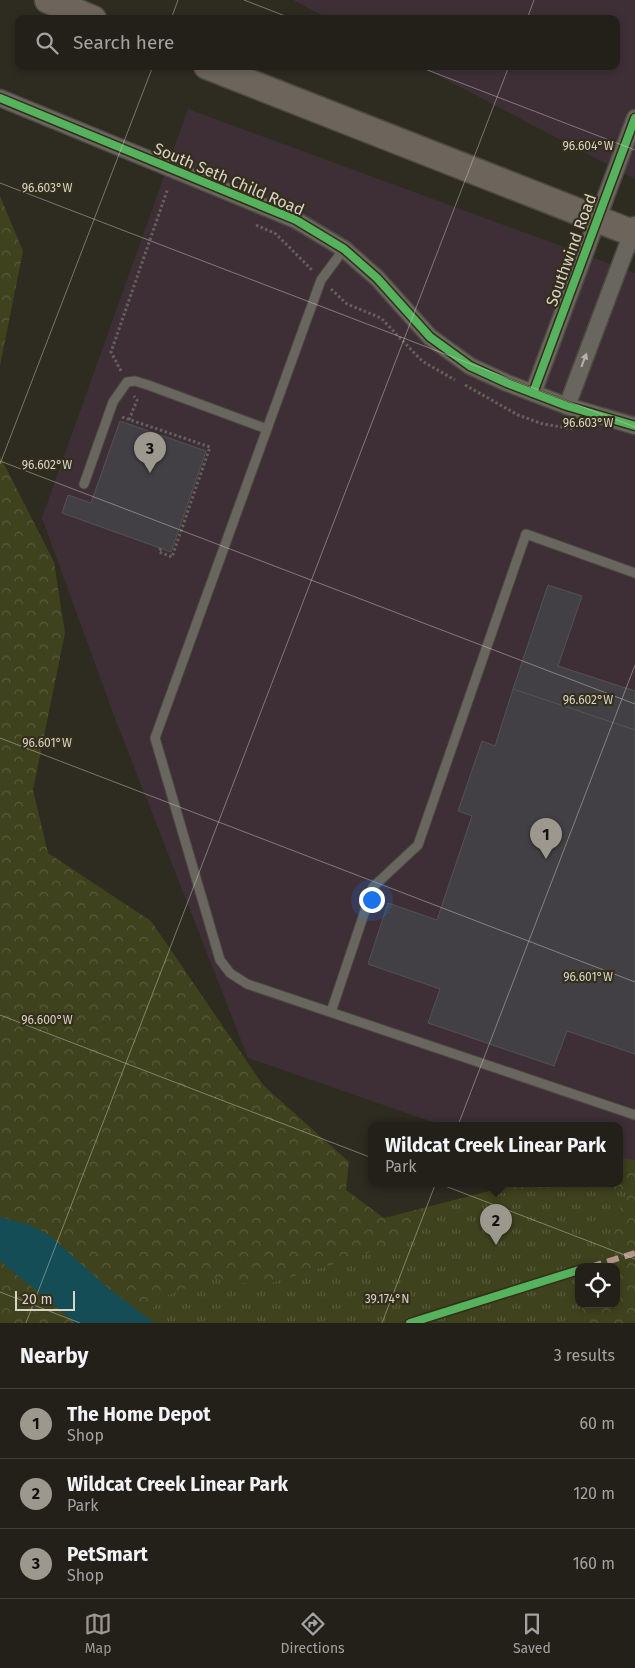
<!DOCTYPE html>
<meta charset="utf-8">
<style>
body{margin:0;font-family:"Fira Sans",sans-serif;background:#2a2822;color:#f1f3f6}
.controls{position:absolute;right:15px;bottom:15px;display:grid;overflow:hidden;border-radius:10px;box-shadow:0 2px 8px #0003}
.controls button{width:45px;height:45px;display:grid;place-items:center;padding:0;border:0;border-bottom:1px solid #3f3e38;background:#222019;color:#f1f3f6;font:25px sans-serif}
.scale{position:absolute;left:15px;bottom:12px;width:60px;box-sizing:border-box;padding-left:5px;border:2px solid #d7d3c8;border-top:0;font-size:14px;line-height:18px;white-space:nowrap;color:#d7d3c8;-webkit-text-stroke:4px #342e1b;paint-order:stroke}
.you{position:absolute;left:371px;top:899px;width:18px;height:18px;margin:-12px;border:4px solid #fff;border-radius:50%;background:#1a73e8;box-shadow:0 0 0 8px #1a73e833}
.badge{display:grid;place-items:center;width:32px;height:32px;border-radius:50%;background:#9c988e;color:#111;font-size:16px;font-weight:700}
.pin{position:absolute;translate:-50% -41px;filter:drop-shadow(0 1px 2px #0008)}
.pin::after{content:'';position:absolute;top:26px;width:18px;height:15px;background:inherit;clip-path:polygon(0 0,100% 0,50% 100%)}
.popup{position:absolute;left:368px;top:1122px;width:255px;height:65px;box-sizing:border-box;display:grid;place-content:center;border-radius:10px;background:#222019;filter:drop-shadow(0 1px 4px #0005);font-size:16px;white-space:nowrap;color:#a2a3a2}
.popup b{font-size:19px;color:#f1f3f6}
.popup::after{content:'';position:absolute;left:50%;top:100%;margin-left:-10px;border:10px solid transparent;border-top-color:#222019}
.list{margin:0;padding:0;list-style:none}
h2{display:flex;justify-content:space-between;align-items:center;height:65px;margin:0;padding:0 20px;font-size:21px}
h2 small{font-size:16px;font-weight:400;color:#a2a3a2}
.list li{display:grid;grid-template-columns:32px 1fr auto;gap:15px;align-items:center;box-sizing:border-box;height:70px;padding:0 20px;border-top:1px solid #3f3e38}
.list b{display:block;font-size:19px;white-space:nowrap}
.list p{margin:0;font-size:16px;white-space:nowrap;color:#a2a3a2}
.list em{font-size:16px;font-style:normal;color:#a2a3a2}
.icon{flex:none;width:28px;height:28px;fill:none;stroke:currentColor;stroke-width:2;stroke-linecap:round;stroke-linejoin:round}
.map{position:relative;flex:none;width:635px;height:1323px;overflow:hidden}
.search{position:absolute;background:#222019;box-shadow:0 2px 8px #0003;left:15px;right:15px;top:15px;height:55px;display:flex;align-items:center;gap:12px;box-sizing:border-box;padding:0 18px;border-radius:10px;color:#a2a3a2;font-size:19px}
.sheet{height:275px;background:#222019}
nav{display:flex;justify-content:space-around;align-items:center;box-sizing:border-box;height:70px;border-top:1px solid #3f3e38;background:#222019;font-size:14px;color:#a2a3a2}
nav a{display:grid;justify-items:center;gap:2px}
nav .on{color:#9c988e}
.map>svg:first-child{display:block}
.commercial{fill:#3e2f37}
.forest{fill:url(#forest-crowns);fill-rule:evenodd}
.park{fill:url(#park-tufts)}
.water{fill:#144d56}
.building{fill:#424044;stroke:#535251}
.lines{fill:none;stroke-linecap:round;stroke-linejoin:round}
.lane-casing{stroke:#4c4940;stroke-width:11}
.street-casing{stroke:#4c4940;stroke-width:19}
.primary-casing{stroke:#4c4940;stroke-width:29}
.path{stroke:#636159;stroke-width:3;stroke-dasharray:2.5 2.5;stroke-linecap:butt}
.lane{stroke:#69665f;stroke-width:9}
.street{stroke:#69665f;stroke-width:16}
.primary{stroke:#6d655c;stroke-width:26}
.quiet{stroke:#b2968c;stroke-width:6;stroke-dasharray:12 6;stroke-linecap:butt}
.cycleway-casing{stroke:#342e1b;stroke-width:11}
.cycleway{stroke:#56b35d;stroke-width:8}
.oneway{fill:#b6b2a8}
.ticks{fill:none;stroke:#d7d3c8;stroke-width:1;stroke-opacity:0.45}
.labels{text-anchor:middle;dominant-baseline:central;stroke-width:4.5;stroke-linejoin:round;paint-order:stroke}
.street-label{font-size:16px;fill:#d7d3c8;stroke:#342e1b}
.ticks-label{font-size:12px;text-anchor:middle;fill:#d7d3c8;stroke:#342e1b;stroke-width:4.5;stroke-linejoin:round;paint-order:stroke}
</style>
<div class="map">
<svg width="635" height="1323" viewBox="0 0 635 1323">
<defs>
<pattern id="forest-crowns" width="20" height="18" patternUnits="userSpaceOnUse" patternTransform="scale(1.25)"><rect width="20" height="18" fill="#3e421d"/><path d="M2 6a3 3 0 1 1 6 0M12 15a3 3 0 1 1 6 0" fill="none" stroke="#595c3c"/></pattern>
<pattern id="park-tufts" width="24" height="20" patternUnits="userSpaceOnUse" patternTransform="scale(1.25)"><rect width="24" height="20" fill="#3e421d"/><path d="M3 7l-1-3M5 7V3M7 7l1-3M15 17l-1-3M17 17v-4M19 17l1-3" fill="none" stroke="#595c3c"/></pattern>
</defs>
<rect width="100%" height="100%" fill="#2e2b21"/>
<g class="commercial">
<polygon points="293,0 635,0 635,179 420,66 616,66 616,19 329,19"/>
<polygon points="188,109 635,273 635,1193 620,1184 620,1126 444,1126 248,1058 113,713 42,518"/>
</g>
<g class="forest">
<polygon points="0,196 23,251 0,366"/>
<path d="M0,456L54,562L65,633L33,790L48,853L151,921L263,1085L349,1162L346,1190L384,1218L517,1184H620V1158L635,1160V1323H0ZM579,1267H616V1304H579Z"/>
</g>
<polygon class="park" points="581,1184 626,1192 599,1267 579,1267 579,1304 584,1304 577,1323 132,1323 144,1315 168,1295 214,1278 261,1286 361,1256 409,1233 419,1220 443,1205 473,1196"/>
<polygon class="water" points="0,1217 30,1225 49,1235 108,1288 154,1323 76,1323 0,1261"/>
<g class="building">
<polygon points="120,421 206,451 171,552 62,513 68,495 91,503"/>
<polygon points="548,585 582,596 558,666 635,691 635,730 513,689"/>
<polygon points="513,689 635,730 635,1054 567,1031 554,1066 428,1023 440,989 368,964 388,903 437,920 472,816 458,811 482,741 495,746"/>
</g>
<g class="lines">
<defs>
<g id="lane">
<polyline points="344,249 321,280 155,738 220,960 230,973 247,984 635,1115"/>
<polyline points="84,484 113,402 127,382 135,381 148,385 267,429"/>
<polyline points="331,1012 373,887 418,845 526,534 635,573"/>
</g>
<g id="street">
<polyline points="0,98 296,220 344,249 377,278 430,337 470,366 507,383 567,406 635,426"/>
<polyline points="533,393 635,118"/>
<polyline points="567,406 635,225"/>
</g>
<g id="primary">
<polyline points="48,0 93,19"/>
<polyline points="207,66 635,234"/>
</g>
</defs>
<use href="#lane" class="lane-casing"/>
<use href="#street" class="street-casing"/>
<use href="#primary" class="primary-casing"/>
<g class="path">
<polyline points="256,225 276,234 312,270"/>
<polyline points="331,289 347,304 381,318 422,361 455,380"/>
<polyline points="121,371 111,352 168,188"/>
<polyline points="465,385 518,415 543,424 574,429"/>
<polyline points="122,417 210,447 172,557 159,552 161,548"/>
<polyline points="129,420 137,400 134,396"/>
</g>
<use href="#lane" class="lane"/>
<use href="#street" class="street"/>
<use href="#primary" class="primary"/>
<polyline class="quiet" points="590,1267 635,1253"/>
<defs>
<g id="cycleway">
<polyline points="0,98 296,220 344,249 377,278 430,337 470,366 507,383 567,406 635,426"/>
<polyline points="533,393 635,118"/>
<polyline points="410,1323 579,1270"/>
</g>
</defs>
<use href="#cycleway" class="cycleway-casing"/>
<use href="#cycleway" class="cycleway"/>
</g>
<defs><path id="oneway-solid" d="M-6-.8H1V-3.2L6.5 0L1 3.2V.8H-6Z" transform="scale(1.25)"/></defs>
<use class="oneway" href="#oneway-solid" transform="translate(584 360) rotate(-69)"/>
<path class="ticks" d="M244,0L293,19M171,19L178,0M527,19L534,0M417,66L635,150M0,183L635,427M0,461L635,704M0,464L153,66M0,738L635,982M0,1015L635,1259M0,1292L80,1323M26,1323L509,66M382,1323L635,665"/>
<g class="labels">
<g class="street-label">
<text transform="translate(229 179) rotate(23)">South Seth Child Road</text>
<text transform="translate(571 250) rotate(-70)">Southwind Road</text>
</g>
</g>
<g class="ticks-label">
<text x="588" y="150">96.604°W</text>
<text x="47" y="192">96.603°W</text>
<text x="588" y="427">96.603°W</text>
<text x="47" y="469">96.602°W</text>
<text x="588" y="704">96.602°W</text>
<text x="47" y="747">96.601°W</text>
<text x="588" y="981">96.601°W</text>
<text x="47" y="1024">96.600°W</text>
<text x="387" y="1303">39.174°N</text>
</g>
</svg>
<div class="controls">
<button><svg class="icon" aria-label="locate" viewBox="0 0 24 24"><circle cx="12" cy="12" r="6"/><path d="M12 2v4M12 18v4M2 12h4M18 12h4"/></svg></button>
</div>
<div class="scale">20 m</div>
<div class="you"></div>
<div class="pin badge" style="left:546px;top:859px">1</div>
<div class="pin badge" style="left:496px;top:1245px">2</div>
<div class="popup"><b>Wildcat Creek Linear Park</b>Park</div>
<div class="pin badge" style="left:150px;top:473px">3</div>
<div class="search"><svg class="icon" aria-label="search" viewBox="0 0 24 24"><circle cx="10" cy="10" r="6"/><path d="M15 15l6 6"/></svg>Search here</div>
</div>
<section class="sheet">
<h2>Nearby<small>3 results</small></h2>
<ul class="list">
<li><span class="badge">1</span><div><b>The Home Depot</b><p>Shop</p></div><em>60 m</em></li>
<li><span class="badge">2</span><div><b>Wildcat Creek Linear Park</b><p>Park</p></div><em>120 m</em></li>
<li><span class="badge">3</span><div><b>PetSmart</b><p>Shop</p></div><em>160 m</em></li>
</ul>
</section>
<nav>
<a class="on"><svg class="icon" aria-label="map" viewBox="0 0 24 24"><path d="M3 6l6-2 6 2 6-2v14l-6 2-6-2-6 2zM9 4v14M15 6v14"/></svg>Map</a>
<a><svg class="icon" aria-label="directions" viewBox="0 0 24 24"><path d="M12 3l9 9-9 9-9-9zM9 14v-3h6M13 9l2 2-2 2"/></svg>Directions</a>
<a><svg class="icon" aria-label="saved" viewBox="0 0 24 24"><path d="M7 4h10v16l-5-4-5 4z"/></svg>Saved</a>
</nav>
